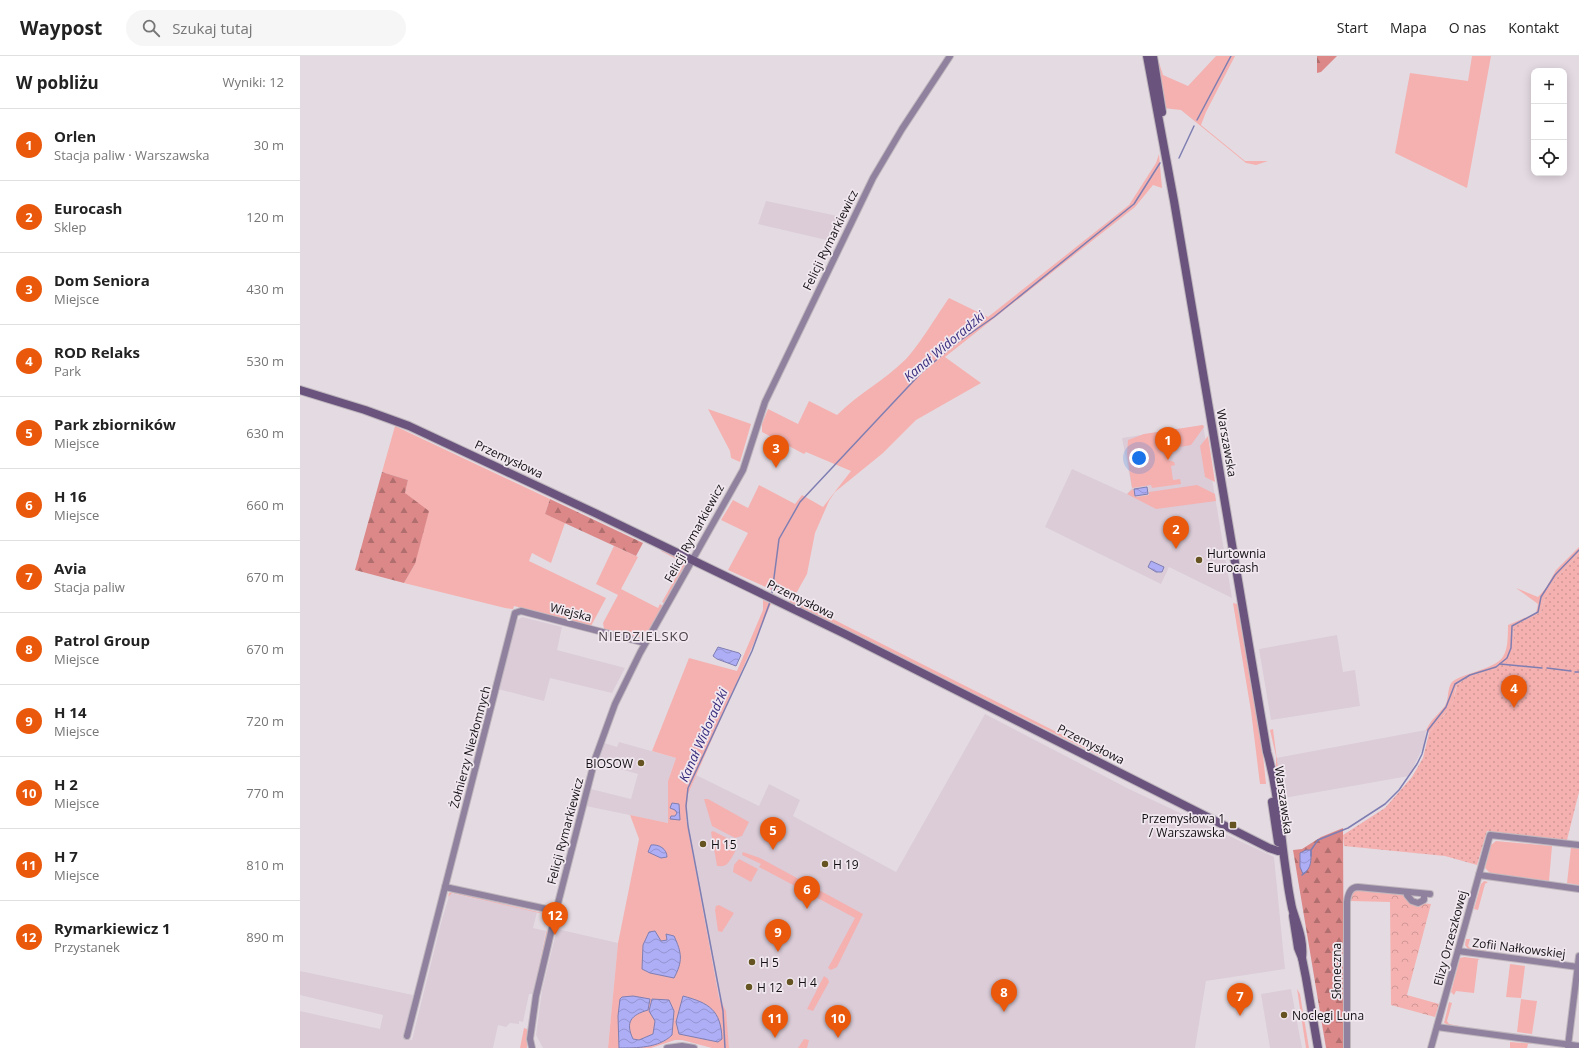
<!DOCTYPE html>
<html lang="pl">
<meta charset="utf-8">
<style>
body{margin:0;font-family:"Open Sans",sans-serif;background:#f6f6f6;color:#222}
.controls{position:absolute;right:12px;top:12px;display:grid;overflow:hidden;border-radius:8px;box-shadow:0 2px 10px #0003}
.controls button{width:36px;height:36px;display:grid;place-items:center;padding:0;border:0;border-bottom:1px solid #e0e0e0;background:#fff;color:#222;font:20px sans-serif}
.you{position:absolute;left:839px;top:402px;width:14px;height:14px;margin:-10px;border:3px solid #fff;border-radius:50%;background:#1a73e8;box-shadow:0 0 0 6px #1a73e833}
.badge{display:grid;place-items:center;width:26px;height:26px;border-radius:50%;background:#ea580c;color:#fff;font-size:13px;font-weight:700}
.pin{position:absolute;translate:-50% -33px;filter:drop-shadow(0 1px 2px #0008)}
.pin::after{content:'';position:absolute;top:21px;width:14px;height:12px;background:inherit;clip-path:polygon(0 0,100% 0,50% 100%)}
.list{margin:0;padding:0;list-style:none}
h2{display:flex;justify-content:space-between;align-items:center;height:52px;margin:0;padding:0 16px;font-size:17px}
h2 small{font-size:13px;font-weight:400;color:#767676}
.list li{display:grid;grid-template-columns:26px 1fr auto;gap:12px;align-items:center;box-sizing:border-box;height:72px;padding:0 16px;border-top:1px solid #e0e0e0}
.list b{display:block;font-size:15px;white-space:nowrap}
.list p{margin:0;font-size:13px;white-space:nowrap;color:#767676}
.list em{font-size:13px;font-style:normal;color:#767676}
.icon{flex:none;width:22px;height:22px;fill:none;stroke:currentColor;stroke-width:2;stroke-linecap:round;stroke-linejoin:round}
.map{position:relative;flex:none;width:1279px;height:992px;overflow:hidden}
header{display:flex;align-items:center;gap:24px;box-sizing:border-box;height:56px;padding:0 20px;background:#fff;border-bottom:1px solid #e0e0e0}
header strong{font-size:19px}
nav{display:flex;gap:22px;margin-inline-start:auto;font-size:14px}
.search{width:280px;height:36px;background:#f6f6f6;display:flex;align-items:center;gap:10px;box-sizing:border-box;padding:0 14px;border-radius:22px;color:#767676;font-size:15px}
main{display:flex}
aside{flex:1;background:#fff}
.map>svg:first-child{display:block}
.built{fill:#dbccd8}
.grass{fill:#f4b1b0}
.forest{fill:url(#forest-firs)}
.park{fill:url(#park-crowns)}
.garden{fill:url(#garden-dots)}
.water{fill:url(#water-waves);stroke:#7f7eb2}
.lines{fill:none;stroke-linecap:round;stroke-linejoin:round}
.stream{stroke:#7f7eb2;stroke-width:1.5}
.street-casing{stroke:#beb6bd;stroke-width:8}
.secondary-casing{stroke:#beb6bd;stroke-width:10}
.street{stroke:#90819e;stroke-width:6}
.secondary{stroke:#6a547e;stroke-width:8}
.poi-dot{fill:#655422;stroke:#f1e8ef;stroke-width:1.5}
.labels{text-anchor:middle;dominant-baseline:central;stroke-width:3.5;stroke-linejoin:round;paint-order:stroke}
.street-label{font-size:12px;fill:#120f12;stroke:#f1e8ef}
.poi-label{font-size:12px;fill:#120f12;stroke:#f1e8ef;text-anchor:start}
.water-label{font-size:13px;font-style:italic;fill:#382c7e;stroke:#f1e8ef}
.neighbourhood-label{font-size:13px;letter-spacing:1px;fill:#453e43;stroke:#f1e8ef}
</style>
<header>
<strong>Waypost</strong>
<div class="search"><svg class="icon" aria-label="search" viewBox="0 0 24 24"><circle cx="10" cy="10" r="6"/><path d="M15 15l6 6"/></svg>Szukaj tutaj</div>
<nav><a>Start</a><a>Mapa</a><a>O nas</a><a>Kontakt</a></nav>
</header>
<main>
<aside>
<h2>W pobliżu<small>Wyniki: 12</small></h2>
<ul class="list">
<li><span class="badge">1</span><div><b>Orlen</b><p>Stacja paliw · Warszawska</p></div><em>30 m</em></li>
<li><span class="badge">2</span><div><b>Eurocash</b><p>Sklep</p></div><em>120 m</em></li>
<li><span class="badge">3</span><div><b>Dom Seniora</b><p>Miejsce</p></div><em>430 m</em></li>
<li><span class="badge">4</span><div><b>ROD Relaks</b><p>Park</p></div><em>530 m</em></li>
<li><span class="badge">5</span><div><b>Park zbiorników</b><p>Miejsce</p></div><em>630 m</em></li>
<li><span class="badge">6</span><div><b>H 16</b><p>Miejsce</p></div><em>660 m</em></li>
<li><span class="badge">7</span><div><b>Avia</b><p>Stacja paliw</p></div><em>670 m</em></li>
<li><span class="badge">8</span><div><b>Patrol Group</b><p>Miejsce</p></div><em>670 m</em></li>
<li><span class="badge">9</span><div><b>H 14</b><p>Miejsce</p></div><em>720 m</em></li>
<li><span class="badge">10</span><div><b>H 2</b><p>Miejsce</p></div><em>770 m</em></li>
<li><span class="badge">11</span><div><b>H 7</b><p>Miejsce</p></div><em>810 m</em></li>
<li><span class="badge">12</span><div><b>Rymarkiewicz 1</b><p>Przystanek</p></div><em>890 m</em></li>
</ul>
</aside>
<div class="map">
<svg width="1279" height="992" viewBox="0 0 1279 992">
<defs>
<pattern id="forest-firs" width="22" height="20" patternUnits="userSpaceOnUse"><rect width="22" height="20" fill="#dc8888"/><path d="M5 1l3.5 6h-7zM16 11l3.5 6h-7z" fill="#b16e6e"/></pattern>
<pattern id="park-crowns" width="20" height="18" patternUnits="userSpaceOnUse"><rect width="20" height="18" fill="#f4b1b0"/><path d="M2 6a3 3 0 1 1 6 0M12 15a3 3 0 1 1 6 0" fill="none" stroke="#d09796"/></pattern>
<pattern id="garden-dots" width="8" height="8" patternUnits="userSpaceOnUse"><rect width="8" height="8" fill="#f4b1b0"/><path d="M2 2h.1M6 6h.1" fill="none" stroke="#d09796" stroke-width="1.8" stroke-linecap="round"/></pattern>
<pattern id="water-waves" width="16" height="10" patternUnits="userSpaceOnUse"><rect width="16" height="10" fill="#aeaef6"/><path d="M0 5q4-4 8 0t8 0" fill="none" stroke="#9594d2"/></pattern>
</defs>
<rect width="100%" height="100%" fill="#e4dbe2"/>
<g class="built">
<polygon points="466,145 471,146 547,162 535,186 458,168"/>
<polygon points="903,369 932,542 869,511 861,528 745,471 772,413 827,438 832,432 822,382"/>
<polygon points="222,561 262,571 257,594 325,612 312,637 250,622 244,645 198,633 214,567"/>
<polygon points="1037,579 1043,616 1055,614 1060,650 971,664 959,593"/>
<polygon points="685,658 829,733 974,801 985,913 906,925 895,992 429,992 425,955 419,942 386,762 388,738 396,719 459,750 469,728 500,744 493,760 596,816"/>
<polygon points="1126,674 1124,689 1109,720 984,742 976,702"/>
<polygon points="319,686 376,702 368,725 368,767 286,750 291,733 331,743 338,718 298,707 304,687 317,691"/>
<polygon points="150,837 237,856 233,872 246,875 233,938 229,938 223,966 219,965 219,968 210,967 206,971 198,969 193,992 0,992 0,955 80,973 83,959 0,939 0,915 113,939 104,982 112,984 141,867"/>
<polygon points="257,873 318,887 308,992 243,992 236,979 242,934"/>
<polygon points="991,933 1002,992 970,992 961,938"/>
</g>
<g class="grass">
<polygon points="857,0 863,19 888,30 916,0 935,0 906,56 901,69 945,105 968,105 956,109 946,107 881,54 863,52"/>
<polygon points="1172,0 1191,0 1167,132 1095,97 1110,17 1168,25"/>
<path d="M859,98L862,132L853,129L835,151L645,301L681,327L616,364L583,397L535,436L529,445L515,477L507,518L493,543L806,701H802L488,547L492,543L428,514L448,477L421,464L433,444L448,452L459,429L495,448L502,439L523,451L551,415L506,396L504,398L462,376V368L468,353L498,368L509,345L537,359C558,338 585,324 606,303C620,288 637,259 649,242L688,261L829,149L856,107Z"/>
<polygon points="408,353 451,368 440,406 431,402 430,395"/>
<polygon points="903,369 904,371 891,389 880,391 879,386 871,388 873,398 867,399 868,404 874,406 875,409 871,410 873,424 880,423 881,428 852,432 851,429 832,432 827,398 828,384 844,378"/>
<polygon points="95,370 250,443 245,458 265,467 251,507 232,497 229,505 306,542 291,570 214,550 213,553 205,552 104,527 115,508 105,437 108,424 82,416"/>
<polygon points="908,380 915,426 905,421 900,390"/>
<polygon points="897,429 915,438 916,445 856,453 827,438 833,433 836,441 849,439 849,436"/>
<path d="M314,490L338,501L321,533L358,552L360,548L363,550L348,578C338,586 315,576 304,573L303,567L318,539L296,528Z"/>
<path d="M1279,491V497C1261,518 1247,528 1241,556L1213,570C1213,577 1215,585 1215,592C1213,618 1173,614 1158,628C1154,632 1155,640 1153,645C1147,657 1137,667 1129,677L1126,674C1132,662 1138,659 1145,650C1149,643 1147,632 1152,626C1157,622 1163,620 1169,618C1203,606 1208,606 1208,569L1236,557L1238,548L1216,532L1238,541L1246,532L1256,514Z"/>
<polygon points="364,493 385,505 386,507 364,547 362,546 384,507 361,495"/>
<polygon points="463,544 471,548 388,738 386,762 419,942 426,955 429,992 412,992 382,984 375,984 351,992 308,992 318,887 339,783 330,759 368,767 368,725 376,702 352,695 389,602 437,615 463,554"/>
<polygon points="933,547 937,548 963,699 966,728 960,728 951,655"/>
<polygon points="973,673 979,720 976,720 976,700 970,674"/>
<polygon points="404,743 408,743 449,766 442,780 435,782 412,770"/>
<path d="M413,775L437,787C438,792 431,804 427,808C424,811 420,810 417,810L411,776Z"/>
<polygon points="1196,785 1252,790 1249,825 1190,817 1185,812 1191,789"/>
<polygon points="1271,791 1279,792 1279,829 1267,827"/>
<polygon points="443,796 460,802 563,858 537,911 531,914 528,912 555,862 459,811 461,808 442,799"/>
<polygon points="439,803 458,813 451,826 433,816 434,809"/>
<polygon points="1184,825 1188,826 1185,828 1178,854 1174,853 1181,828"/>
<polygon points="152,836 247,858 250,859 251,865 248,868 248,859 152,837 148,841 149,837"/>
<polygon points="419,849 434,857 422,876 418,875 415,854 416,850"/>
<polygon points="247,873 247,878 233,938"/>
<polygon points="1166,883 1170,883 1168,890 1170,892 1199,897 1168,893 1165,889"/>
<polygon points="1164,901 1180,903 1178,904 1174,937 1156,935 1154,939 1151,936 1160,902"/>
<polygon points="1210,908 1225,910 1221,942 1206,941"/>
<polygon points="524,920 528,923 529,926 513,955 507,953"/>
<polygon points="997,933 1000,938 1009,992 1006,992"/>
<polygon points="1221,943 1237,945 1232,978 1217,976"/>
<polygon points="1149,946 1152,947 1147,965 1149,968 1170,972 1149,969 1144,967"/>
<polygon points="224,972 227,973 227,992 220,992"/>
<polygon points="504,983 509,984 507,992 498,992"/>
<polygon points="1210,986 1236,988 1228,988 1227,992 1210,992"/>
</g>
<g class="forest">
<polygon points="1017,0 1037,0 1021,16 1017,17"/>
<polygon points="82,416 108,424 105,437 129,455 115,508 104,527 55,514"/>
<polygon points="250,443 343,487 336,500 245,458"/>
<polygon points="1043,772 1044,992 1026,992 993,794 1002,793 1021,781"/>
</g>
<polygon class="park" points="1056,833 1103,838 1110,846 1131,848 1107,939 1139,948 1135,961 1091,949 1090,846 1051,845 1052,836"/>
<path class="garden" d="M1279,497V736L1267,784L1187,775L1177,809L1145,800L1044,790L1043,779L1085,752L1112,721L1123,702L1129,677L1145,658L1153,645L1157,629L1166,622L1195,613L1209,605L1215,593L1213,570L1241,556C1247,528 1261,518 1279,497Z"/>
<g class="water">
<polygon points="847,431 848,438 835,440 834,433"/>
<polygon points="851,505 864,511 862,516 856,516 848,511"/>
<polygon points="418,591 439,597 441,599 436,610 417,603 413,600"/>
<polygon points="372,747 379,748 380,764 370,763 371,760 375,760 377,757 375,754 370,752"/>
<path d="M351,789C359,788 367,793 367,801L361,802L348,796Z"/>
<path d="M1006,794H1011C1011,804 1012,812 1003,818L1000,811V797Z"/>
<path d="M355,875L361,885L367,884L366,878L374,880C382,897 383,905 374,922L350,917L342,913L343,889L349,876Z"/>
<path d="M333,940L350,943L348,954C331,959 325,966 333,983L339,984L353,978L355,965L349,955L352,943L369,944L374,955L372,979C359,992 337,992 319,992L318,960L320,943L322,941Z"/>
<path d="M383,940C409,947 421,954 422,983L418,986L379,978L376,966Z"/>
</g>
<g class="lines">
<g class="stream">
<polyline points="897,64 931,0"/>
<polyline points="879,102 894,70"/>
<polyline points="472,537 479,483 500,446 621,317 655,288 694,261 834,148 860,107"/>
<polyline points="1200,608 1242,612"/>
<polyline points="1247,612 1271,615"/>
<polyline points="1275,616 1279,616"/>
<polyline points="1011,800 1011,794 1018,784 1048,772 1085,748 1099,734 1117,708 1122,698 1128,674 1146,651 1155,628 1170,619 1196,611 1207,602 1211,592 1212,570 1238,556 1241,541 1255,519 1279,494"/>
<polyline points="1002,819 1006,816"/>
<polyline points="425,992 423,955 388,770 386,750 388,732 452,595 470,546"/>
</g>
<defs>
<g id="street">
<polyline points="1179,819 1279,833"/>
<polyline points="145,831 256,855"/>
<polyline points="1107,836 1107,839 1112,845 1118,847 1124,844 1124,838"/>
<polyline points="1158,895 1278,911"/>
<polyline points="1137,971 1279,990"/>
<polyline points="107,980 215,557 221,555 345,587"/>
<polyline points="1268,990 1279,900"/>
<polyline points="232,992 230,983 236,940 256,855 295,703 315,648 340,597 443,414 465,346 573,122 602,73 650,0"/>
<polyline points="367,992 382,990 394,992"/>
<path d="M1047,992V846C1048,838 1050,831 1058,831L1130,838"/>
<polyline points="1131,992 1190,779 1279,789"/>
</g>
<g id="secondary">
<path d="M847,0L874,145L967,696C979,737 980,780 987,822C988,832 990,842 992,852C997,869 1004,883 1002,902"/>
<polyline points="853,0 862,56"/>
<polyline points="0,334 65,354 109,370 295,457 545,578 969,792 978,795 982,794"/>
<polyline points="972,746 978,786"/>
<polyline points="993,860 998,892 1002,902 1006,922 1018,992"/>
</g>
</defs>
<use href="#street" class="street-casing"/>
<use href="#secondary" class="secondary-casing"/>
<use href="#street" class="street"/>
<use href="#secondary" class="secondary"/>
</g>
<g class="poi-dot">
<circle cx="899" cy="504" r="4"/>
<circle cx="341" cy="707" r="4"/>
<rect x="929" y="765" width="8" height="8" rx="2"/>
<circle cx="403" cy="788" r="4"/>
<circle cx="525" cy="808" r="4"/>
<circle cx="452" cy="906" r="4"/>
<circle cx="490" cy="926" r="4"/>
<circle cx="449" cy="931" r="4"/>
<circle cx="984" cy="959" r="4"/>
</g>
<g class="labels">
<g class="street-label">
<text transform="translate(530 184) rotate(-64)">Felicji Rymarkiewicz</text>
<text transform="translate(927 387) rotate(80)">Warszawska</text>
<text transform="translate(209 403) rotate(25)">Przemysłowa</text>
<text transform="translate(394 477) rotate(-61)">Felicji Rymarkiewicz</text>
<text transform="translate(501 543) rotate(26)">Przemysłowa</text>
<text transform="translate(271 556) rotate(14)">Wiejska</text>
<text transform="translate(791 688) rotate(27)">Przemysłowa</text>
<text transform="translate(170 691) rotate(-75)">Żołnierzy Niezłomnych</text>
<text transform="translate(984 744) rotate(82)">Warszawska</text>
<text transform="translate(265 775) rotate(-75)">Felicji Rymarkiewicz</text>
<text transform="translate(1150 882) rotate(-75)">Elizy Orzeszkowej</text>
<text transform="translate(1219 892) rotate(7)">Zofii Nałkowskiej</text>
<text transform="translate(1036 915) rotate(-90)">Słoneczna</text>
</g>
<g class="poi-label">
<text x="907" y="497">Hurtownia<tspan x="907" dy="14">Eurocash</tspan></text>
<text x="333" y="707" text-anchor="end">BIOSOW</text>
<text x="925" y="762" text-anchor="end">Przemysłowa 1<tspan x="925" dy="14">/ Warszawska</tspan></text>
<text x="411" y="788">H 15</text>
<text x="533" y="808">H 19</text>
<text x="460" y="906">H 5</text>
<text x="498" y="926">H 4</text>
<text x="457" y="931">H 12</text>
<text x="992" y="959">Noclegi Luna</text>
</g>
<g class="water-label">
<text transform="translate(644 290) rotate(-40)">Kanał Widoradzki</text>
<text transform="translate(403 679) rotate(-66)">Kanał Widoradzki</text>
</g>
<g class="neighbourhood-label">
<text x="344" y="580">NIEDZIELSKO</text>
</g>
</g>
</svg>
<div class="controls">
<button>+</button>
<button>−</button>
<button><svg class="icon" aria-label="locate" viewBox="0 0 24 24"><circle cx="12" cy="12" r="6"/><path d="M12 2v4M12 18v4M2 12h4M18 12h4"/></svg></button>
</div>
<div class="you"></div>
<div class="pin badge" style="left:868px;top:404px">1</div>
<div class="pin badge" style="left:876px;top:493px">2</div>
<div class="pin badge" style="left:476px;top:412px">3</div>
<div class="pin badge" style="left:1214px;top:652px">4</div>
<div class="pin badge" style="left:473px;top:794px">5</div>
<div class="pin badge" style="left:507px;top:853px">6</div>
<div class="pin badge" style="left:940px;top:960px">7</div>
<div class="pin badge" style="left:704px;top:956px">8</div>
<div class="pin badge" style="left:478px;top:896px">9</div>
<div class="pin badge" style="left:538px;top:982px">10</div>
<div class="pin badge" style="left:475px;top:982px">11</div>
<div class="pin badge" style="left:255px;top:879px">12</div>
</div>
</main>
